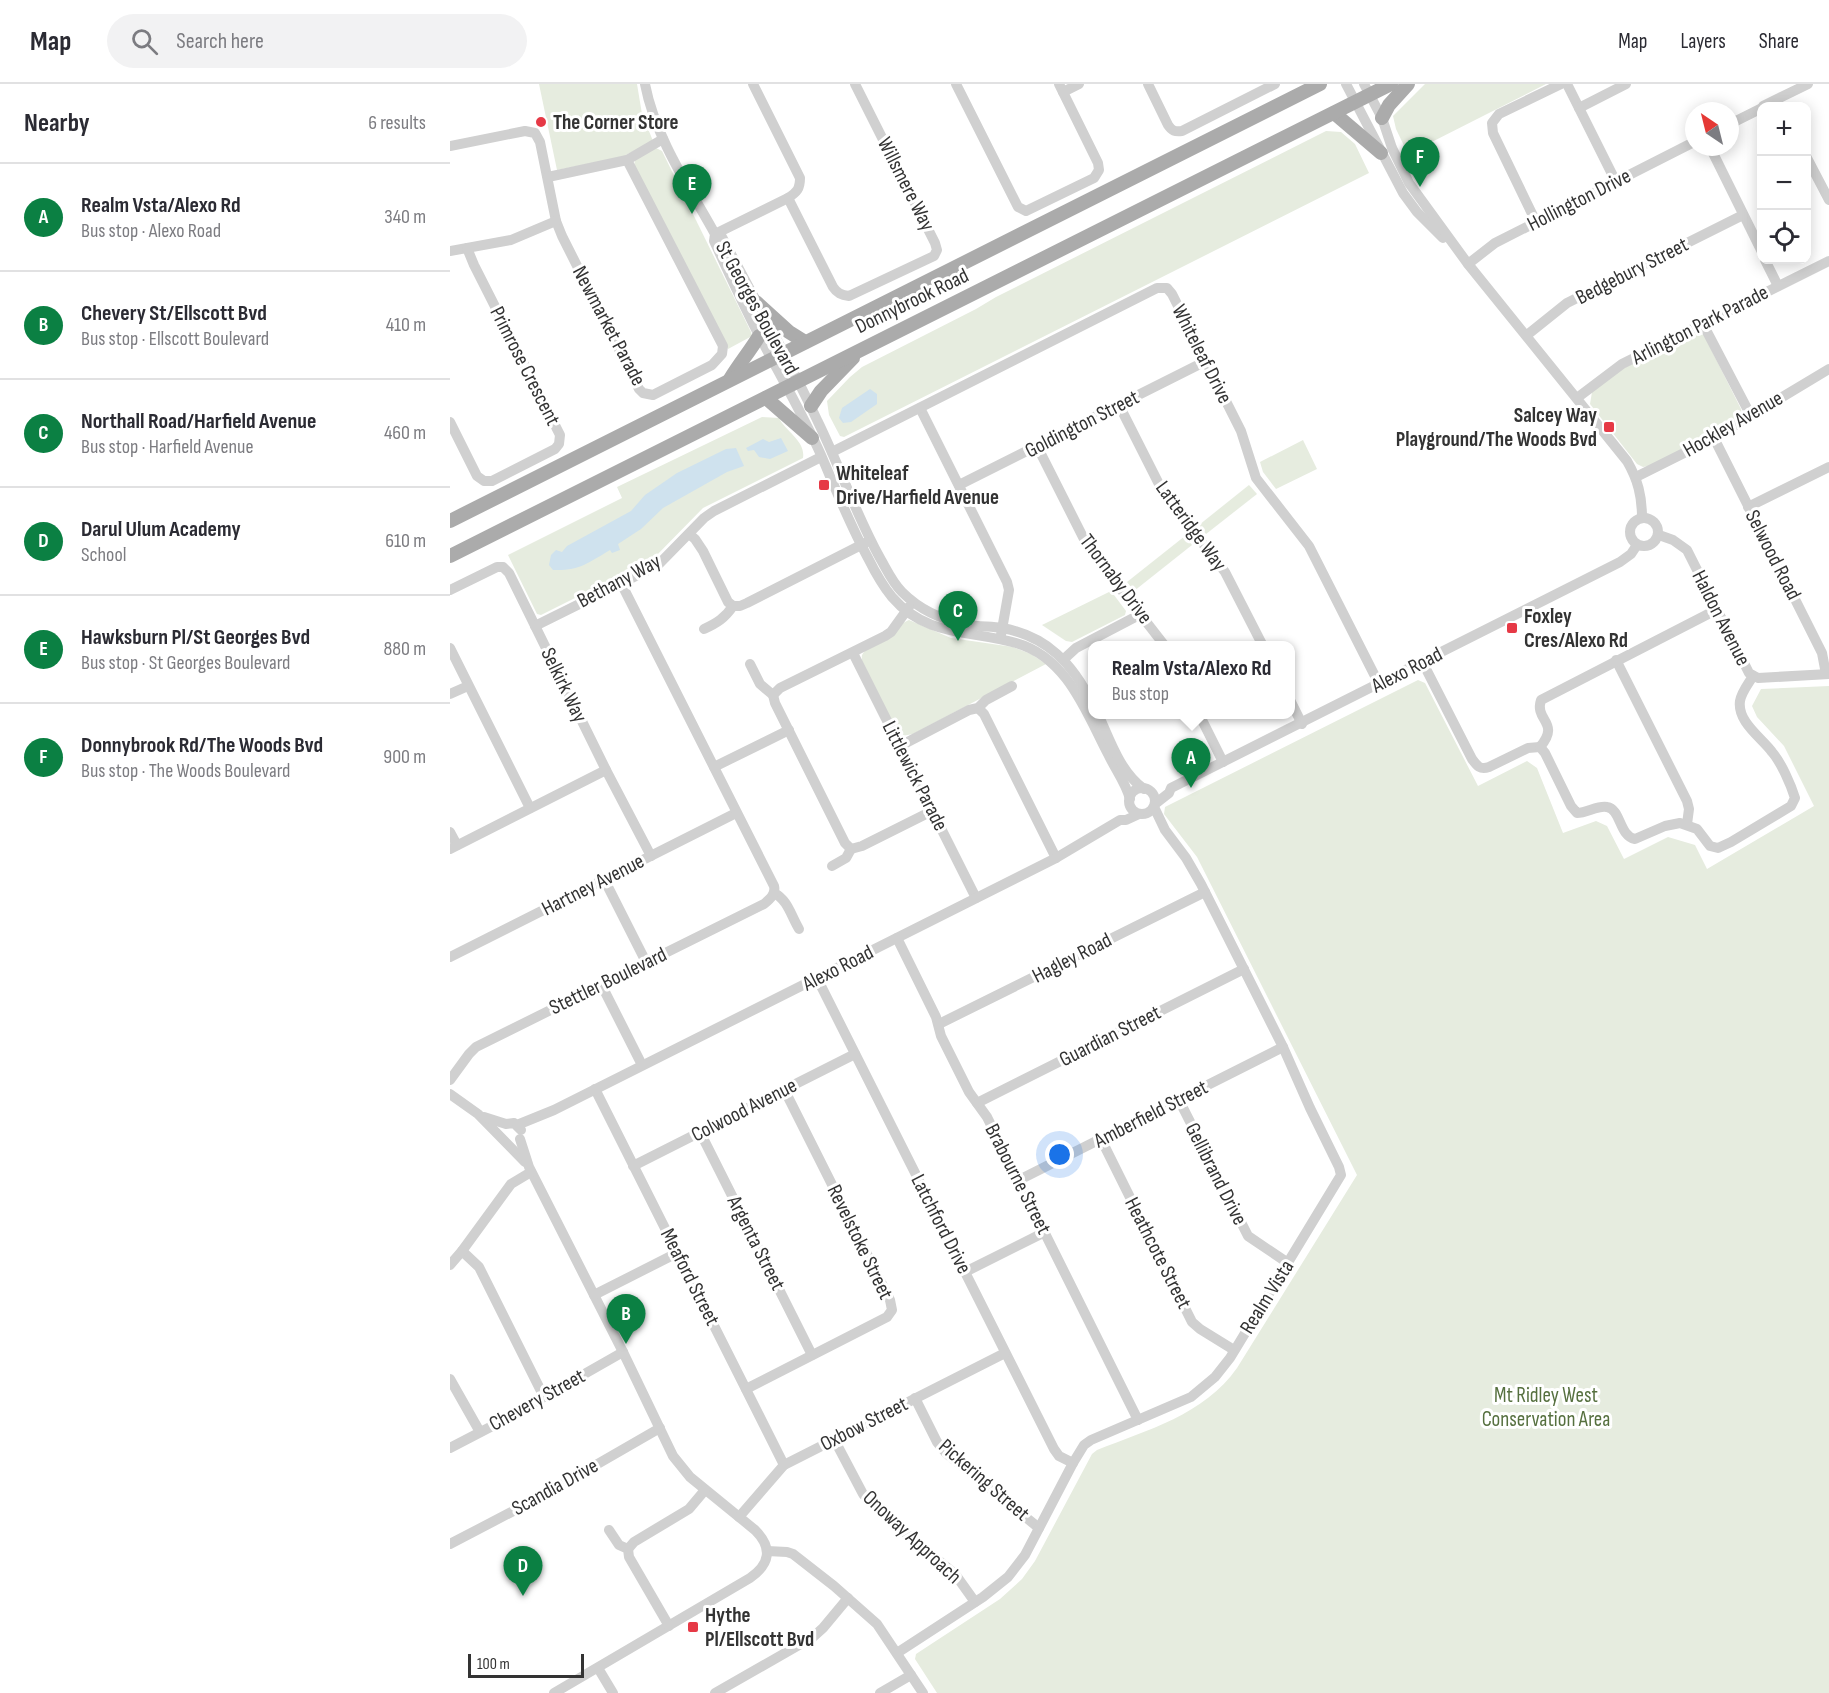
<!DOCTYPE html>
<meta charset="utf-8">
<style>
body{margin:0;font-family:"Sofia Sans Condensed",sans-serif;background:#f2f2f3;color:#2b2b33}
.controls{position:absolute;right:18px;top:18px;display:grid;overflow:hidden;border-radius:12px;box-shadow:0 3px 15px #0003}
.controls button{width:54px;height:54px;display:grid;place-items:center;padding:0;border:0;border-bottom:2px solid #e1e1e2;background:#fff;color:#2b2b33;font:30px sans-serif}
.compass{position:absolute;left:1235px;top:18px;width:54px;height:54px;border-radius:50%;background:#fff;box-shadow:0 3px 15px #0003;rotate:325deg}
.scale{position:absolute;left:18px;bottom:15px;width:116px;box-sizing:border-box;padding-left:6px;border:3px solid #333;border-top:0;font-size:16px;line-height:21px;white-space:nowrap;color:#333;-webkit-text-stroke:4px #fff;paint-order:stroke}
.you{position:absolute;left:610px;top:1071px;width:21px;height:21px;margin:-15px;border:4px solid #fff;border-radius:50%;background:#1a73e8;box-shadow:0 0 0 9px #1a73e833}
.badge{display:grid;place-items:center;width:39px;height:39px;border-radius:50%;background:#0b8043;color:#fff;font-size:20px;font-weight:700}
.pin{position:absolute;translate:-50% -50px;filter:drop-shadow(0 2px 3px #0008)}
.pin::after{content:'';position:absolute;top:32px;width:21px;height:18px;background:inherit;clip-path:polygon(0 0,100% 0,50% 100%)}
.popup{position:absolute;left:638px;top:557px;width:207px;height:78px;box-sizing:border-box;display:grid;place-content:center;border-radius:12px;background:#fff;filter:drop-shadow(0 2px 4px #0005);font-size:20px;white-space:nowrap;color:#7c7c81}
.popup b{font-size:22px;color:#2b2b33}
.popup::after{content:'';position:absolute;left:50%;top:100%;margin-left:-12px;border:12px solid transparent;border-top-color:#fff}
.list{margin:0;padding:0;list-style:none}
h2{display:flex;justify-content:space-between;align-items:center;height:78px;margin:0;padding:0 24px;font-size:26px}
h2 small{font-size:20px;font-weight:400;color:#7c7c81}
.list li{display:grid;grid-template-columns:39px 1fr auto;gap:18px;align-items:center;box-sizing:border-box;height:108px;padding:0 24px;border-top:2px solid #e1e1e2}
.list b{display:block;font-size:22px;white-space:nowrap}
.list p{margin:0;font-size:20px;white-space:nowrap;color:#7c7c81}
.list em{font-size:20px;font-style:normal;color:#7c7c81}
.icon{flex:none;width:33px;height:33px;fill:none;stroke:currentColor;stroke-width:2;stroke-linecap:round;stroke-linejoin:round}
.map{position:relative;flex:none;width:1379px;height:1609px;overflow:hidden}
header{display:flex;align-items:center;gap:36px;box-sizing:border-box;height:84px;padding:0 30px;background:#fff;border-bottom:2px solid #e1e1e2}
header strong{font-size:28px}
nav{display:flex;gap:33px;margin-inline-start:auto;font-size:21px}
.search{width:420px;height:54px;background:#f2f2f3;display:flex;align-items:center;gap:15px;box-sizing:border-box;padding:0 21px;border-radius:33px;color:#7c7c81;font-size:22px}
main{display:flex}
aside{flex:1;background:#fff}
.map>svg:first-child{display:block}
.green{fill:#e6ecdf}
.water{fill:#cfe2ee}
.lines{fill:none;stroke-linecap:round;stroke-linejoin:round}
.minor{stroke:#d0d0d0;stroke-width:10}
.major{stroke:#ababab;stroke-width:14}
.poi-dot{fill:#e63946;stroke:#fff;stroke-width:2}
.labels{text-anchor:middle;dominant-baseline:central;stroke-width:6;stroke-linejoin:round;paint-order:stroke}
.poi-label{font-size:21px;font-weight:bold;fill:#333;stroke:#fff;text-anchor:start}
.street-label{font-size:21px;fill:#333;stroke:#fff}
.park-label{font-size:21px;fill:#56703f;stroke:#fff}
</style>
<header>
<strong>Map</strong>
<div class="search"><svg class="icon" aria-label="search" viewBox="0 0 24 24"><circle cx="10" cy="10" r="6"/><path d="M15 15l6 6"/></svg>Search here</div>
<nav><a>Map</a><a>Layers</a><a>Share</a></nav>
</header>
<main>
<aside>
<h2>Nearby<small>6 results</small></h2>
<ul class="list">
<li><span class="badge">A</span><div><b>Realm Vsta/Alexo Rd</b><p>Bus stop · Alexo Road</p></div><em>340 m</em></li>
<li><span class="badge">B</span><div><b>Chevery St/Ellscott Bvd</b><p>Bus stop · Ellscott Boulevard</p></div><em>410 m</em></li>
<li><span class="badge">C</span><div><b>Northall Road/Harfield Avenue</b><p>Bus stop · Harfield Avenue</p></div><em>460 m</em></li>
<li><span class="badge">D</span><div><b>Darul Ulum Academy</b><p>School</p></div><em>610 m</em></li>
<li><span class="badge">E</span><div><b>Hawksburn Pl/St Georges Bvd</b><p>Bus stop · St Georges Boulevard</p></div><em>880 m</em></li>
<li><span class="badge">F</span><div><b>Donnybrook Rd/The Woods Bvd</b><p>Bus stop · The Woods Boulevard</p></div><em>900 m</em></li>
</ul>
</aside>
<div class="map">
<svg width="1379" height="1609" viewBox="0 0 1379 1609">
<rect width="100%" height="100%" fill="#fff"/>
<g class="green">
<polygon points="89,0 187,0 192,30 203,57 172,73 107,86"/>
<polygon points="975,0 1096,0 958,70 946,45 943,32"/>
<polygon points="876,47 891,48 905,60 919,89 394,353 390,352 379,331 377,317 400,293 412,283 526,225 546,213"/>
<polygon points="206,64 212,67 301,248 302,252 278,265 184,83 185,75"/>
<path d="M1245,249L1254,251L1291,325L1292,330C1281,345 1218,372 1199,382L1193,383L1187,380L1140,320L1142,308L1170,286Z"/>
<path d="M312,333L329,334C335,347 356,357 353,374L253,424L203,475L91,531L87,530L58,471L172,414L167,403Z"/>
<polygon points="853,356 867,385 826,405 813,388 810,378"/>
<polygon points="799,401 807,410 756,450 749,441"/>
<polygon points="735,452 742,461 684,507 677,498"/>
<polygon points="661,507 676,527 675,531 622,558 616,557 592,541"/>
<path d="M459,536L501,554L563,563L581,570L596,580L463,650L452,652L448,649L412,577C412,572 411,572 414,568C420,561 451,539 459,536Z"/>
<path d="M968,596L975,599L1028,702L1077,677L1087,684L1113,749L1146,737L1157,742L1174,775L1218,753L1245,761L1257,785L1364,722L1334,662L1307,633L1302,622L1311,605L1379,602V1609H487L465,1575L466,1570L550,1515L572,1495L585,1477L642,1370L647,1366C697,1346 754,1331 787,1284L907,1091L747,773L714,730L715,723Z"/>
</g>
<g class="water">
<polygon points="420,305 427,310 427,320 401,338 393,339 389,334 392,324"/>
<polygon points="331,354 338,367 320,375 309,373 304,366 298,367 296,364 313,355 319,358"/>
<path d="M286,364L294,382L277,388L213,424L191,445L168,460L170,466L162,469L160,466C138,479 129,487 103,486L99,481L101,471L106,466L112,468L117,462L181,427L195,411L227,389L276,365Z"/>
</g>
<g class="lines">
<g class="minor">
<path d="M195,0C205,53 239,103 265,150L264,157C279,189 294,223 311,255C331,293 353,331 371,371C386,406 400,441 418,474C425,488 432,501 442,513C476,553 520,546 566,559C617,573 636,628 658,670C665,685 676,699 680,715"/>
<polyline points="506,0 568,123 576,127 644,94 649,86 648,79 609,0"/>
<path d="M698,0L718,41C722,47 725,48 732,47L825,0"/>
<polyline points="896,0 953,109 967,128 993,154"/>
<path d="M914,0L932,34L942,64L959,99L1018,180L1177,377C1188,396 1192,412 1192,434"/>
<polyline points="1117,0 1166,98"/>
<polyline points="613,8 629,0"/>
<polyline points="1313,22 1358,0"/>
<polyline points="1129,24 1176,0"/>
<polyline points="1280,40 1312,24"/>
<polyline points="0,62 75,47 85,49 90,58 106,137 112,152 189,305 193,309 203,311 262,281 272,270 273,262 177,76"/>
<polyline points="1260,63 1312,168"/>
<polyline points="1356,72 1379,116"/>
<polyline points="98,93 177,76 213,55"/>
<path d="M338,114L383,203C387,209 391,211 399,212L484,172L487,166L485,159L405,0"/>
<polyline points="1086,138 1043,49 1042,39 1049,30 1111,0"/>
<path d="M265,150L272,153C304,214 339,275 368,338C390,383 406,431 430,474C437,486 442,498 452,508C470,526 492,536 516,540C528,543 540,542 552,544C597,552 623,580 642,619"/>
<path d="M265,150L338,114C347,108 350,105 350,94L303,0"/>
<polyline points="0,167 61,156 106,137"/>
<polyline points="1315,176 1328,202"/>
<polyline points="1018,180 1045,159 1244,58"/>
<polyline points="1253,240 1301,332"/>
<polyline points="1077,251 1117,219 1293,131"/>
<polyline points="1127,314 1172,280 1379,177"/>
<polyline points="669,321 714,410 775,488 813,562"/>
<polyline points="470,324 557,498 559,506 551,551"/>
<polyline points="0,338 27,392 34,397 42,397 105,365 109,360 110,351 24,181 17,164"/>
<polyline points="1264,354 1372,569 1376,590"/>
<polyline points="587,362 638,463 715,562"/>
<polyline points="382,368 707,204 717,204 722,210 791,347 806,394 859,462 929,600"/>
<polyline points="1186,393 1264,354 1379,285"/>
<polyline points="509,401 756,277"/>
<polyline points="1298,423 1379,383"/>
<circle cx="1194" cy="448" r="14"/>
<polyline points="239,450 245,455 253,467 278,518 283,522"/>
<polyline points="1209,451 1223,456 1237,466 1299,589 1308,594 1379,590"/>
<polyline points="0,506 47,483 53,483 59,489 156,686 201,772"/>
<polyline points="85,542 208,481 254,434 264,427 371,373"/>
<path d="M254,545C267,539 275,534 283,522H290L297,519L417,458"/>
<polyline points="0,564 80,724"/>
<polyline points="403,569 526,814"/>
<polyline points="614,575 626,564 691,530"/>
<polyline points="1166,576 1237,717 1239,725 1237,740"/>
<path d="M973,579L1022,675C1027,682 1030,686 1039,683L1078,664L1090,663L1095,669L1121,722L1127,729C1137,729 1148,721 1157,723C1171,725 1169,752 1185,755L1215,742L1230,739L1247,745L1260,762L1268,764L1281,758L1341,722L1345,714C1341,701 1331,678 1322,668C1312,654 1287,638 1290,617C1291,609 1298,600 1303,592"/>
<polyline points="300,580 310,600 323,611 325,619 395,759 401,765"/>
<polyline points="0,610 18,602"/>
<polyline points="323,611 330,604 435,552 441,548 459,523"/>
<polyline points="840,616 852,640"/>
<polyline points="528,624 534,630 606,774"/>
<path d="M648,630C660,656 670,688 694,705"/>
<polyline points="749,630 773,678"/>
<polyline points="450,662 519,626 528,624 536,616 562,602"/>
<path d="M1090,663C1111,638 1084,637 1091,616L1266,526"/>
<polyline points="264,683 339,646"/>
<circle cx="692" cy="717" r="13"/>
<polyline points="705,720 719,709 721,704 1170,478 1181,470 1187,461"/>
<polyline points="0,748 7,761"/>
<polyline points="0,765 156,686"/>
<polyline points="401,765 412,762 482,727"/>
<polyline points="382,782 396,774 401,765"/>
<polyline points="154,795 196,878"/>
<path d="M324,809C338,816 341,832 349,845"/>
<polyline points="447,854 486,933 491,952 519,1008 537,1033 688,1336"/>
<polyline points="0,873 286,729"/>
<polyline points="367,894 604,1365 609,1372 623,1379"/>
<polyline points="151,900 192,981"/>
<polyline points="489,940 755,808"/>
<path d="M0,996L19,970L26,963L314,820C320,815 326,810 324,802L171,499"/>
<polyline points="145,1005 334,1381"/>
<polyline points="0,1010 28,1030 75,1078"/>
<polyline points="729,1016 798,1152 838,1179"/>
<polyline points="527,1019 794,885"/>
<polyline points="34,1033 56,1040 64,1039 71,1046"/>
<polyline points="67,1041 104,1026 606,774 670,736 676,736 689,730"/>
<polyline points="250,1048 362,1271"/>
<path d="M70,1055L79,1083L173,1268L223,1372L240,1393L305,1446C323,1464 320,1480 300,1494L104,1609"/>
<polyline points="651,1055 742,1238 750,1245 784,1266"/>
<polyline points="183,1082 405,970"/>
<polyline points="569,1096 833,963"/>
<polyline points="12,1167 29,1183 94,1313"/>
<polyline points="0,1181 12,1167 61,1100 81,1088"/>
<polyline points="515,1188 595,1148"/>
<polyline points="144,1211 227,1169"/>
<polyline points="0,1295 30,1348"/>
<polyline points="296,1305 437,1233 442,1226 440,1216 334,1005"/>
<polyline points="465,1314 487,1358 496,1369 589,1444"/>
<polyline points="384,1355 413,1410 428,1426 505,1490 525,1518"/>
<polyline points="0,1364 50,1338 173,1268"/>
<polyline points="289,1433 334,1381 555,1269"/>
<polyline points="159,1446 169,1461 178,1465 179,1473 219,1542"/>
<polyline points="0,1460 92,1412 210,1344"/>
<polyline points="178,1465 184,1458 239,1425 255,1406"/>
<polyline points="317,1467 337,1468 343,1470 384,1502 427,1540 473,1609"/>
<polyline points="447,1569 533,1513 558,1493 575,1471 623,1379 634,1361 641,1356 741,1313 765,1293 780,1274 891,1091 889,1083 860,1024 833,963 751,800 736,774 715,746 704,723"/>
<polyline points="148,1584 163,1609"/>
<polyline points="265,1609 363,1553 373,1544 398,1514"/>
<polyline points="430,1609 461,1591"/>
</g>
<g class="major">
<polyline points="884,29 931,69"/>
<polyline points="932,34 939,21 958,0"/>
<polyline points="306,218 339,248 355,258"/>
<path d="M280,295C289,280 300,267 309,252"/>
<polyline points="316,314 362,354"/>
<polyline points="361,322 371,307 403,274"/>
<polyline points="0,437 870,0"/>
<polyline points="0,472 941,0"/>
</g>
</g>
<g class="poi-dot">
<circle cx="91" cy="38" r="6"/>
<rect x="1153" y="337" width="12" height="12" rx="3"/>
<rect x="368" y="395" width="12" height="12" rx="3"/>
<rect x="1056" y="538" width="12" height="12" rx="3"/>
<rect x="237" y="1537" width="12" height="12" rx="3"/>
</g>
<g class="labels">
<g class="poi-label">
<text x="103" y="38">The Corner Store</text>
<text x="1147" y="331" text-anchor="end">Salcey Way<tspan x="1147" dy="24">Playground/The Woods Bvd</tspan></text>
<text x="386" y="389">Whiteleaf<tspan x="386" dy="24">Drive/Harfield Avenue</tspan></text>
<text x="1074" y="532">Foxley<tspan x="1074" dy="24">Cres/Alexo Rd</tspan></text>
<text x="255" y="1531">Hythe<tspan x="255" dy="24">Pl/Ellscott Bvd</tspan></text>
</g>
<g class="street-label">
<text transform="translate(456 100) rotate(63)">Willsmere Way</text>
<text transform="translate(1129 116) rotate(-27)">Hollington Drive</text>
<text transform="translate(1182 187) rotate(-27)">Bedgebury Street</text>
<text transform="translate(462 217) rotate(-26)">Donnybrook Road</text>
<text transform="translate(307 224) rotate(61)">St Georges Boulevard</text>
<text transform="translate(1250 241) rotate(-27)">Arlington Park Parade</text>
<text transform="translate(159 242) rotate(62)">Newmarket Parade</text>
<text transform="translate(752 270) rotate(63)">Whiteleaf Drive</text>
<text transform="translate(75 282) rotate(63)">Primrose Crescent</text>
<text transform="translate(632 340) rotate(-27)">Goldington Street</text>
<text transform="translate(1283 340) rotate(-30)">Hockley Avenue</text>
<text transform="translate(741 442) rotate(54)">Latteridge Way</text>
<text transform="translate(1323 471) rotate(63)">Selwood Road</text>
<text transform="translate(666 495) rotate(53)">Thornaby Drive</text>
<text transform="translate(169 497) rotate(-28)">Bethany Way</text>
<text transform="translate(1271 534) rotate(63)">Haldon Avenue</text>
<text transform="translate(957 586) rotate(-27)">Alexo Road</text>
<text transform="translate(114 601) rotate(64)">Selkirk Way</text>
<text transform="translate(465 692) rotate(63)">Littlewick Parade</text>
<text transform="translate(143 801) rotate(-27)">Hartney Avenue</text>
<text transform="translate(622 874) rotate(-27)">Hagley Road</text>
<text transform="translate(388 884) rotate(-27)">Alexo Road</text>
<text transform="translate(158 897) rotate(-26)">Stettler Boulevard</text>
<text transform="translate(660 952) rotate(-27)">Guardian Street</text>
<text transform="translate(294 1026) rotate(-27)">Colwood Avenue</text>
<text transform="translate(701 1030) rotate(-27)">Amberfield Street</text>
<text transform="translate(766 1090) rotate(63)">Gellibrand Drive</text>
<text transform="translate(568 1095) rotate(63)">Brabourne Street</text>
<text transform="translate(491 1140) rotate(63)">Latchford Drive</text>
<text transform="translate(410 1158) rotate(64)">Revelstoke Street</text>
<text transform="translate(306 1159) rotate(63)">Argenta Street</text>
<text transform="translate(708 1169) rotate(63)">Heathcote Street</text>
<text transform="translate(240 1193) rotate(63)">Meaford Street</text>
<text transform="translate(817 1213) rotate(-58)">Realm Vista</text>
<text transform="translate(87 1316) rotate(-29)">Chevery Street</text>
<text transform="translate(414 1340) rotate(-27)">Oxbow Street</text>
<text transform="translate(534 1396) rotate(41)">Pickering Street</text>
<text transform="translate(105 1403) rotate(-29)">Scandia Drive</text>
<text transform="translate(462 1453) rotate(43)">Onoway Approach</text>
</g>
<g class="park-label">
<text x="1096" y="1311">Mt Ridley West<tspan x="1096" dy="24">Conservation Area</tspan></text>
</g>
</g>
</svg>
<div class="controls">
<button>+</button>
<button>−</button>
<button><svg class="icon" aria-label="locate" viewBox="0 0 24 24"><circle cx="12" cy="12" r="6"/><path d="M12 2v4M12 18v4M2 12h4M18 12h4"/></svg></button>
</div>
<svg class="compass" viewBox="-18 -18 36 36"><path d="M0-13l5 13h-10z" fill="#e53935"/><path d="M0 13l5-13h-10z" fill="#7c7c81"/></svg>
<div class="scale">100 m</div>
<div class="you"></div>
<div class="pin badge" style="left:741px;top:704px">A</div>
<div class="popup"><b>Realm Vsta/Alexo Rd</b>Bus stop</div>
<div class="pin badge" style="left:176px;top:1260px">B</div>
<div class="pin badge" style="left:508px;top:557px">C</div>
<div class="pin badge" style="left:73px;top:1512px">D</div>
<div class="pin badge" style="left:242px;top:130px">E</div>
<div class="pin badge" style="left:970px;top:103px">F</div>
</div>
</main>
